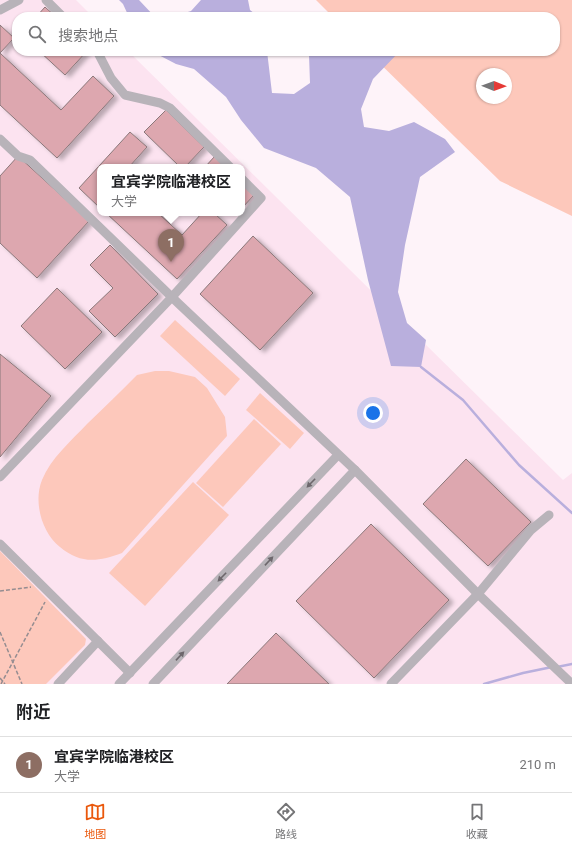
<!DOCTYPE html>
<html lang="zh">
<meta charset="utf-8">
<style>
body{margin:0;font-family:Roboto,"Noto Sans SC",sans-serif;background:#f2f2f2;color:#202124}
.compass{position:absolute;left:476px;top:68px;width:36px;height:36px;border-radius:50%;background:#fff;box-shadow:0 1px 3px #0004;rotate:91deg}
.you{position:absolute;left:373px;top:413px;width:14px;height:14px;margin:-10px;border:3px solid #fff;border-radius:50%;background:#1a73e8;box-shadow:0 0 0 6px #1a73e833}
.badge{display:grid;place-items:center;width:26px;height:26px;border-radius:50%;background:#ea580c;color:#fff;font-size:13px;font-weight:700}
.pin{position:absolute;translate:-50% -33px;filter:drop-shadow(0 1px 2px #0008)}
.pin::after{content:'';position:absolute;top:21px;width:14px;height:12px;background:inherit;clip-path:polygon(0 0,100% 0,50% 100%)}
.popup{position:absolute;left:97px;top:164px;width:148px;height:52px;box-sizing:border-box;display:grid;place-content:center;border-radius:8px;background:#fff;filter:drop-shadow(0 1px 3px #0005);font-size:13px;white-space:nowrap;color:#757577}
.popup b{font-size:15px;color:#202124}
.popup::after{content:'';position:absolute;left:50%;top:100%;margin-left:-8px;border:8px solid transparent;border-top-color:#fff}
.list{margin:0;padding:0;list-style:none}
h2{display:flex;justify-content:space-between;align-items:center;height:52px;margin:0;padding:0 16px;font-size:17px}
h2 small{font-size:13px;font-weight:400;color:#757577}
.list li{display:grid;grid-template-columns:26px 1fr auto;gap:12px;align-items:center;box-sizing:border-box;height:56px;padding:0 16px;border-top:1px solid #e0e0e0}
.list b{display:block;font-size:15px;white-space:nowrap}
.list p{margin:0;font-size:13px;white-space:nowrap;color:#757577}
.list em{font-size:13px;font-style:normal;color:#757577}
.icon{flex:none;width:22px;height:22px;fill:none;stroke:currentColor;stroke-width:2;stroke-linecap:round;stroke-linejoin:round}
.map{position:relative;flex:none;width:572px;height:684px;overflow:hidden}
.search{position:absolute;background:#fff;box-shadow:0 1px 3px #0004;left:12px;right:12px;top:12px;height:44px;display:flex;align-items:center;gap:10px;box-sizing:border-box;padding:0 14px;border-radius:16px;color:#757577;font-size:15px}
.sheet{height:108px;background:#fff}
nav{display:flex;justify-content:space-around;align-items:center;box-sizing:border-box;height:56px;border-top:1px solid #e0e0e0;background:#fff;font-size:11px;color:#757577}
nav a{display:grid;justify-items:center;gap:2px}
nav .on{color:#ea580c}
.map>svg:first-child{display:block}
.built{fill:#fce3f0;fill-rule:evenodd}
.green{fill:#fdc8bb;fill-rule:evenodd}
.water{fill:#b9afdd}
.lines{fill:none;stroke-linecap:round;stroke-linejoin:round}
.stream{stroke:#b9afdd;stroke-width:2.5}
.building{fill:#dda7af;stroke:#8a787a;filter:url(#shadow)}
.path{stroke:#958d91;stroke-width:1.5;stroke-dasharray:4 2;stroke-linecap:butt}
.minor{stroke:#b8b3b9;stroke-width:9}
.oneway{fill:#6d676c}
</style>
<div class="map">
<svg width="572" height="684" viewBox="0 0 572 684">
<defs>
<filter id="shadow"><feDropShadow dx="4.5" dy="2.5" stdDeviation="2" flood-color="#0004"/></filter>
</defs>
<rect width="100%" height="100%" fill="#fef3f9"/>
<path class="built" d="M0,0H76L93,17H17V51H128L563,480L572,473V684H0ZM100,167H242V213H100Z"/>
<g class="green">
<path d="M316,0H572V216L500,181L367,51H555V17H333ZM482,74H506V98H482Z"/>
<polygon points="175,320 240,379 225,396 160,336"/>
<path d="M155,371H169L195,377L207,388L225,417L227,436L122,553C98,562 80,564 60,547C42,533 33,502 42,480C51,458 71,441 87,424C104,408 121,391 137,375Z"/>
<polygon points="260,393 304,433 290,449 246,410"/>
<polygon points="254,419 281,444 223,507 196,483"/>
<polygon points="193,482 229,515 145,606 109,573"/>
<polygon points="0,551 86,639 85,645 46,684 0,684"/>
</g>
<g class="water">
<polygon points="119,0 139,0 155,17 129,17 123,4"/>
<polygon points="201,0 248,0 250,10 259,17 172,17 191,11"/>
<polygon points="151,51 267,51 272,93 294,94 310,83 309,55 311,51 400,51 373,79 361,109 364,127 389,131 414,122 445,139 455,152 420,177 405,245 398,292 407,323 426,340 421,367 391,366 368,280 350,197 316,168 264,148 241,120 226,97 194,69 176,64"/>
</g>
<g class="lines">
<g class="stream">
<polyline points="421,367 463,400 519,465 572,513"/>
<polyline points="557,667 572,664"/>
<polyline points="484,684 523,673 552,667"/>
</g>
</g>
<g class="building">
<polygon points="45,7 56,17 36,17"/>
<polygon points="0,25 14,38 0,53 61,110 93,76 114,96 57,158 0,105"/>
<polygon points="39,51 87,51 65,75"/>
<polygon points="166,110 204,147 185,167 180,167 144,132"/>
<polygon points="130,132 147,147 129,167 100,167 100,208 79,188"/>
<polygon points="18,156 89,221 37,278 0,243 0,176"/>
<polygon points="215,156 226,167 205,167"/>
<polygon points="242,182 255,194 242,208"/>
<polygon points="106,213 158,213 182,235 202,213 214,213 227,225 177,279"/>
<polygon points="253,236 313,293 260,350 200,294"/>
<polygon points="110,245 158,294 115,337 89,311 113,288 90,265"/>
<polygon points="57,288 102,332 65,369 21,326"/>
<polygon points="0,354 51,396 0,457"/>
<polygon points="466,459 531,522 488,566 423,504"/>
<polygon points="371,524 449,600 374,678 296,601"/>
<polygon points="276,633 329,684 227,684"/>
</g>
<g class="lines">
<g class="path">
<polyline points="0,591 31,587"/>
<polyline points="0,632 22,684"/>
<polyline points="0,678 5,684"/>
<polyline points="1,684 45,602"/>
</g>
<g class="minor">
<polyline points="46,0 63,17"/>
<polyline points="0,10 19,0"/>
<polyline points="97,51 111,78 125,95 160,103 170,108 230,167"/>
<polyline points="0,139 18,156 30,160 179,304 355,470 153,684"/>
<polyline points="355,470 478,594 572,684"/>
<polyline points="0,477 172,297 261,198 242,179"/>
<polyline points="0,544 130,673"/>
<polyline points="58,684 98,641"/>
<polyline points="119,684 338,455"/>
<polyline points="391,684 478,594 531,530 549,515"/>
</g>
</g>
<defs><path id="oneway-solid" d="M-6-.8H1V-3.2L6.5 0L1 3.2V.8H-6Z"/></defs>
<g class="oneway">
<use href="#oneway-solid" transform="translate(311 483) rotate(134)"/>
<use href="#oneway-solid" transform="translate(269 561) rotate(-47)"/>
<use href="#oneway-solid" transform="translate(222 577) rotate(134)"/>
<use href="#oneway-solid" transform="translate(180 656) rotate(-47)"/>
</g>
</svg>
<svg class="compass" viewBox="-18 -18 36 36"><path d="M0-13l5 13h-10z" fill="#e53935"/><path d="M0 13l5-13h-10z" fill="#757577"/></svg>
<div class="you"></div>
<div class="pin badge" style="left:171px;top:262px;background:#8d6e63">1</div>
<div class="popup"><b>宜宾学院临港校区</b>大学</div>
<div class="search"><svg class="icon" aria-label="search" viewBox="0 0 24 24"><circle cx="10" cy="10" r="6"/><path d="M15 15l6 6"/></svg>搜索地点</div>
</div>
<section class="sheet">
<h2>附近<small></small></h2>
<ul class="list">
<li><span class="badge" style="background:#8d6e63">1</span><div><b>宜宾学院临港校区</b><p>大学</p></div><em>210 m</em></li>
</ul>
</section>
<nav>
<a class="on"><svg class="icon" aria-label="map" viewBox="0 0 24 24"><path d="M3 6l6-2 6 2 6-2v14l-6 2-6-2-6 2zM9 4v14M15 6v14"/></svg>地图</a>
<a><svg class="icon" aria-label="directions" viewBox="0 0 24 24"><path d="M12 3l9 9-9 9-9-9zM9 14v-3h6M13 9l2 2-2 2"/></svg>路线</a>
<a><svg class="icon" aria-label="saved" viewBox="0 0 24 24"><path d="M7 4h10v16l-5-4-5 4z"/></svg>收藏</a>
</nav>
